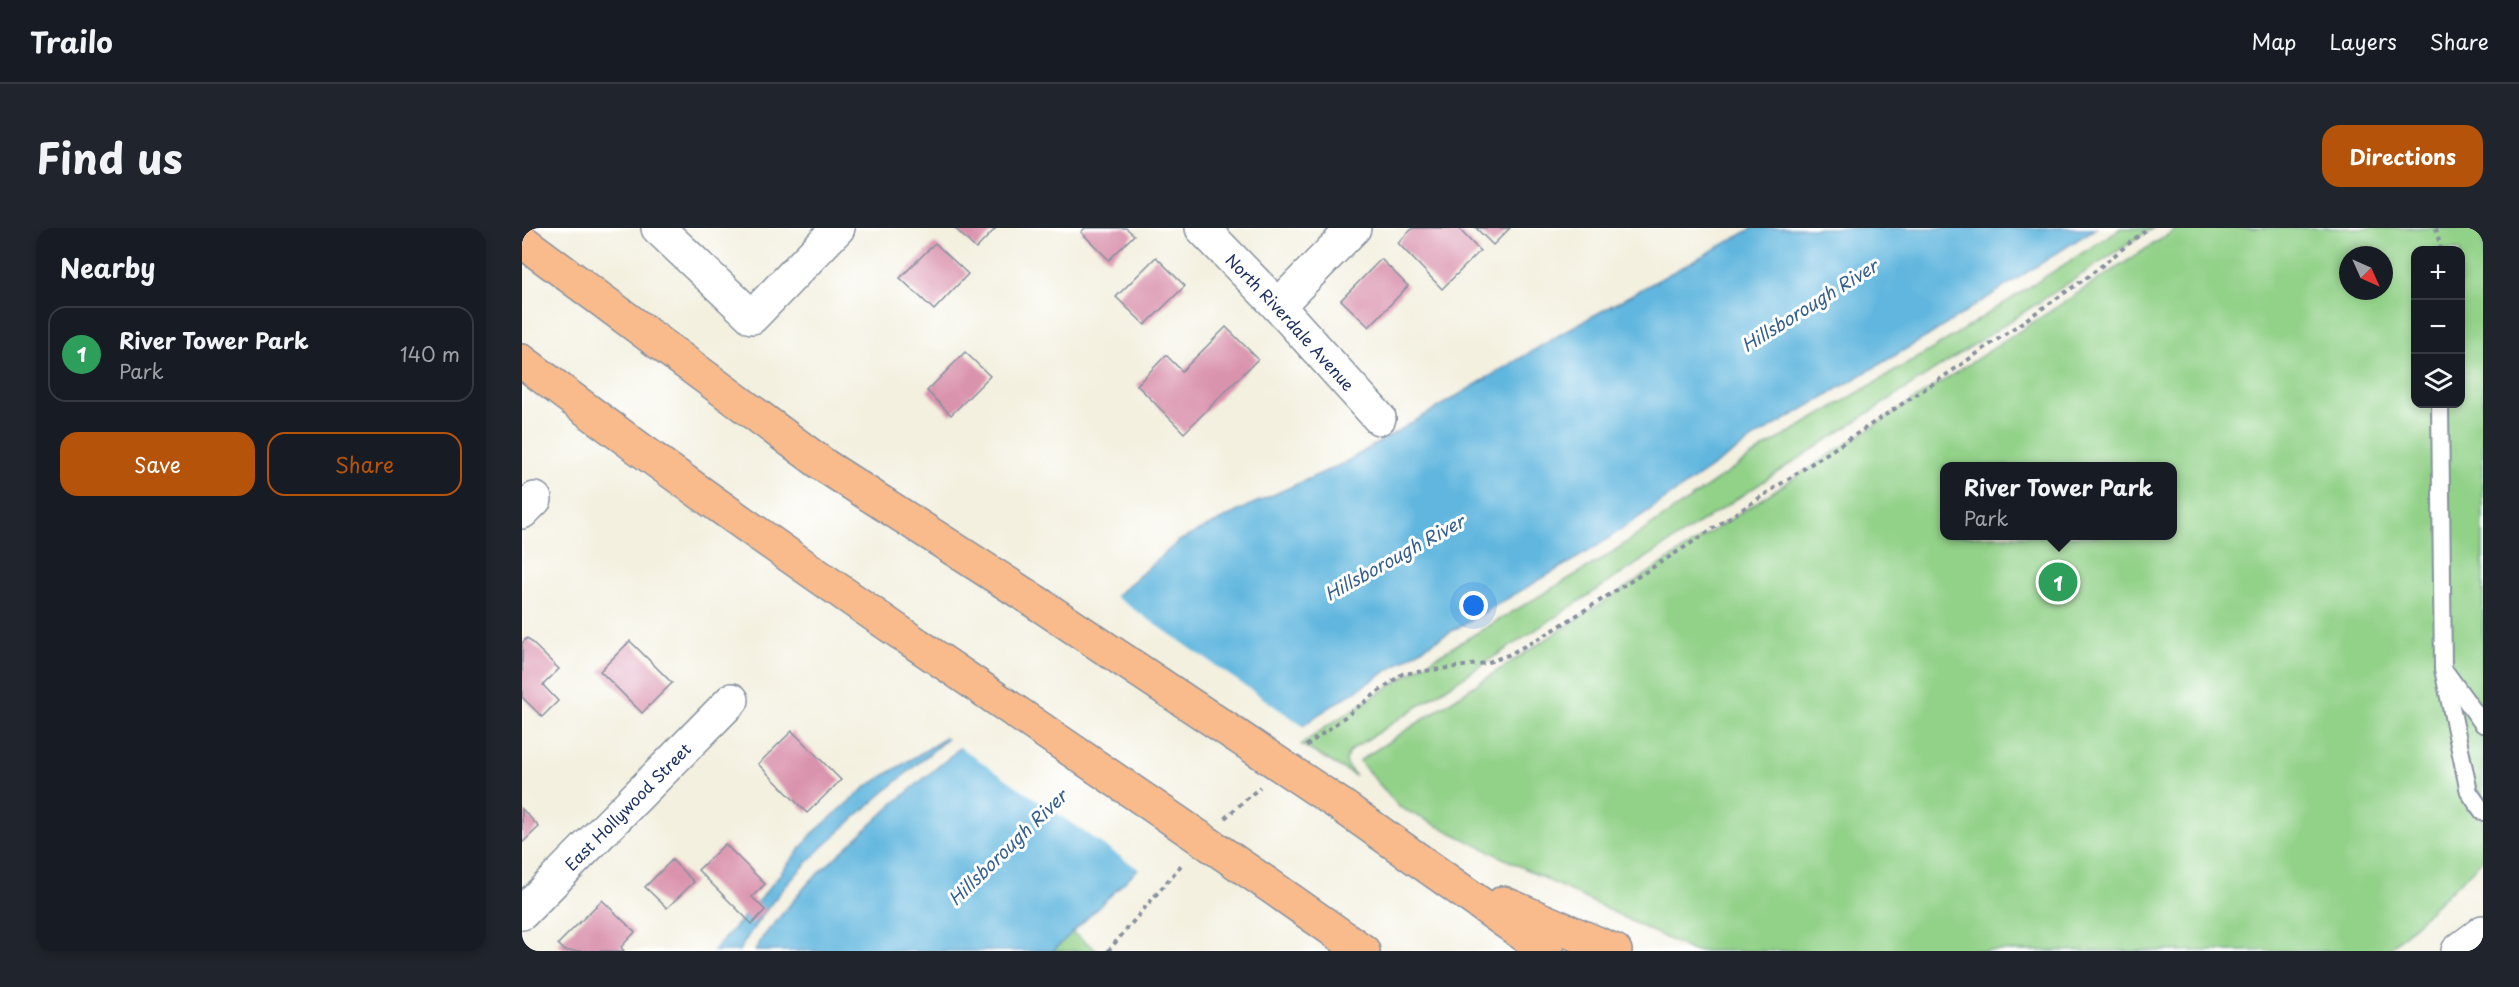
<!DOCTYPE html>
<meta charset="utf-8">
<style>
body{margin:0;font-family:"Playpen Sans",sans-serif;background:#20242c;color:#f1f3f6}
.controls{position:absolute;right:18px;top:18px;display:grid;overflow:hidden;border-radius:12px;box-shadow:0 3px 9px #0003}
.controls button{width:54px;height:54px;display:grid;place-items:center;padding:0;border:0;border-bottom:2px solid #363941;background:#171b24;color:#f1f3f6;font:30px sans-serif}
.compass{position:absolute;left:1817px;top:18px;width:54px;height:54px;border-radius:50%;background:#171b24;box-shadow:0 3px 9px #0003;rotate:135deg}
.you{position:absolute;left:952px;top:378px;width:21px;height:21px;margin:-15px;border:4px solid #fff;border-radius:50%;background:#1a73e8;box-shadow:0 0 0 9px #1a73e833}
.badge{display:grid;place-items:center;width:39px;height:39px;border-radius:50%;background:#b45309;color:#fff;font-size:20px;font-weight:700}
.pin{position:absolute;translate:-50% -50%;border:3px solid #fff;box-shadow:0 2px 6px #0006}
.popup{position:absolute;left:1418px;top:234px;width:237px;height:78px;box-sizing:border-box;display:grid;place-content:center;border-radius:12px;background:#171b24;filter:drop-shadow(0 2px 4px #0005);font-size:20px;white-space:nowrap;color:#9ea1a6}
.popup b{font-size:22px;color:#f1f3f6}
.popup::after{content:'';position:absolute;left:50%;top:100%;margin-left:-12px;border:12px solid transparent;border-top-color:#171b24}
.list{margin:0;padding:0;list-style:none}
h2{display:flex;justify-content:space-between;align-items:center;height:78px;margin:0;padding:0 24px;font-size:26px}
h2 small{font-size:20px;font-weight:400;color:#9ea1a6}
.list li{display:grid;grid-template-columns:39px 1fr auto;gap:18px;align-items:center;box-sizing:border-box;height:96px;margin:0 12px 12px;padding:0 12px;border:2px solid #363941;border-radius:18px}
.list b{display:block;font-size:22px;white-space:nowrap}
.list p{margin:0;font-size:20px;white-space:nowrap;color:#9ea1a6}
.list em{font-size:20px;font-style:normal;color:#9ea1a6}
.actions{display:flex;gap:12px;padding:18px 24px}
.actions a{flex:1;padding:14px 0;border:2px solid #b45309;border-radius:18px;text-align:center;font-size:21px;color:#b45309}
.actions .main{background:#b45309;color:#fff}
.icon{flex:none;width:33px;height:33px;fill:none;stroke:currentColor;stroke-width:2;stroke-linecap:round;stroke-linejoin:round}
.map{position:relative;flex:none;width:1961px;height:723px;overflow:hidden;border-radius:18px}
header{display:flex;align-items:center;gap:36px;box-sizing:border-box;height:84px;padding:0 30px;background:#171b24;border-bottom:2px solid #363941}
header strong{font-size:28px}
nav{display:flex;gap:33px;margin-inline-start:auto;font-size:21px}
.intro{display:flex;align-items:center;justify-content:space-between;box-sizing:border-box;height:144px;padding:0 36px}
h1{margin:0;font-size:42px}
.button{padding:15px 27px;border-radius:18px;background:#b45309;color:#fff;font-size:21px;font-weight:700}
main{display:flex;gap:36px;padding:0 36px}
aside{flex:1;background:#171b24;border-radius:18px;box-shadow:0 3px 9px #0003}
.map>svg:first-child{display:block}
.green{fill:#92d188;stroke:#568073;stroke-width:1.5;fill-rule:evenodd}
.water{fill:#61b6de;stroke:#3e729e;stroke-width:1.5}
.pier{fill:#f3f0df}
.building{fill:#da93ad}
.lines{fill:none;stroke-linecap:round;stroke-linejoin:round}
.service-casing{stroke:#87909e;stroke-width:20}
.minor-casing{stroke:#87909e;stroke-width:36}
.tertiary-casing{stroke:#87909e;stroke-width:36}
.motorway-casing{stroke:#87909e;stroke-width:36}
.path{stroke:#87909e;stroke-width:4;stroke-dasharray:4.5 4.5;stroke-linecap:butt}
.service{stroke:#fff;stroke-width:16}
.minor{stroke:#fff;stroke-width:33}
.tertiary{stroke:#fff;stroke-width:33}
.motorway{stroke:#fabb8c;stroke-width:33}
.motorway-bridge-casing{stroke:#87909e;stroke-width:36;stroke-linecap:butt}
.motorway-bridge{stroke:#fabb8c;stroke-width:33}
.labels{text-anchor:middle;dominant-baseline:central;stroke-width:6;stroke-linejoin:round;paint-order:stroke}
.street-label{font-size:16px;fill:#1b2f5e;stroke:#fff}
.water-label{font-size:18px;font-style:italic;fill:#345e8b;stroke:#fff}
</style>
<header>
<strong>Trailo</strong>
<nav><a>Map</a><a>Layers</a><a>Share</a></nav>
</header>
<div class="intro"><h1>Find us</h1><a class="button">Directions</a></div>
<main>
<aside>
<h2>Nearby<small></small></h2>
<ul class="list">
<li><span class="badge" style="background:#2e9e5b">1</span><div><b>River Tower Park</b><p>Park</p></div><em>140 m</em></li>
</ul>
<div class="actions"><a class="main">Save</a><a>Share</a></div>
</aside>
<div class="map">
<svg width="1961" height="723" viewBox="0 0 1961 723">
<rect width="100%" height="100%" fill="#fff"/>
<filter id="ink" filterUnits="userSpaceOnUse"><feTurbulence type="fractalNoise" baseFrequency=".0167" numOctaves="2"/><feDisplacementMap in="SourceGraphic" scale="12" xChannelSelector="R" yChannelSelector="G"/><feConvolveMatrix kernelMatrix="1 2 1 2 8 2 1 2 1" color-interpolation-filters="sRGB"/></filter>
<filter id="wash" filterUnits="userSpaceOnUse"><feTurbulence type="fractalNoise" baseFrequency=".008" numOctaves="4" result="noise"/><feDisplacementMap in="SourceGraphic" scale="24" xChannelSelector="R" yChannelSelector="G"/><feGaussianBlur stdDeviation="1.35" result="paint"/><feColorMatrix in="noise" values="0 0 0 0 0 0 0 0 0 0 0 0 0 0 0 0 0 1.4 0 .05"/><feComposite in="paint" operator="in"/></filter>
<g filter="url(#wash)">
<rect width="100%" height="100%" fill="#f3f0df"/>
<g class="green">
<path d="M1599,0H1631L829,522C820,532 825,539 834,548L779,517L805,498L914,429L1080,331L1245,218L1414,119Z"/>
<path d="M1656,0H1961V632L1865,723H1170L877,579L837,533ZM1894,22H1938V176H1894ZM1826,27H1862V63H1826ZM1422,238H1650V308H1422Z"/>
<polygon points="549,704 577,723 531,723"/>
</g>
<g class="water">
<polygon points="1231,0 1574,0 1406,108 1237,207 1072,320 906,417 797,486 704,556 531,723 233,723 240,710 287,654 371,576 430,527 595,367 657,313 724,279 822,235 1049,100"/>
<path d="M450,472L460,479C379,556 273,624 217,723H191L243,665L290,606L345,558L419,513Z"/>
</g>
<g class="pier">
<polygon points="591,367 784,500 706,559 618,642 436,518"/>
<polygon points="448,470 463,480 429,513 420,507"/>
</g>
<g id="blocks">
<g class="building">
<polygon points="433,0 474,0 454,21"/>
<polygon points="563,0 604,0 612,7 587,32 559,4"/>
<polygon points="891,0 936,0 958,23 920,61 876,15"/>
<polygon points="954,0 988,0 971,17"/>
<polygon points="413,15 446,46 412,82 378,50"/>
<polygon points="634,29 663,58 623,97 594,69"/>
<polygon points="859,31 886,58 847,99 819,72"/>
<polygon points="704,99 736,131 662,205 615,157 644,127 660,143"/>
<polygon points="443,124 468,148 429,187 405,163"/>
<polygon points="5,410 37,441 21,457 36,473 20,489 0,469 0,415"/>
<polygon points="108,413 150,455 120,485 78,443"/>
<polygon points="270,503 319,552 285,585 236,536"/>
<polygon points="0,581 17,599 0,615"/>
<polygon points="203,616 243,656 230,669 243,682 230,696 176,642"/>
<polygon points="150,632 172,654 145,680 123,659"/>
<polygon points="80,672 113,704 99,719 102,723 43,723 36,716"/>
</g>
</g>
</g>
<g filter="url(#ink)">
<use href="#blocks" fill-opacity="0" stroke="#87909e" stroke-width="1.5"/>
<g class="lines">
<defs>
<g id="service">
<polyline points="1918,176 1921,441 1947,564 1961,584"/>
<polyline points="1925,446 1961,496"/>
</g>
<g id="minor">
<polyline points="136,0 230,89 316,0"/>
<path id="s1" d="M680,0L756,78L857,190"/>
<polyline points="756,78 832,0"/>
<polyline points="0,284 13,271"/>
<path id="s2" d="M0,685L210,472"/>
</g>
<polyline id="tertiary" points="1936,723 1961,704"/>
<g id="motorway">
<polyline points="0,13 303,238 517,376"/>
<path d="M0,133C129,232 262,325 396,417"/>
<polyline points="820,578 1025,723"/>
<polyline points="744,655 841,723"/>
<polyline points="981,675 1093,723"/>
</g>
</defs>
<use href="#service" class="service-casing"/>
<use href="#minor" class="minor-casing"/>
<use href="#tertiary" class="tertiary-casing"/>
<use href="#motorway" class="motorway-casing"/>
<g class="path">
<polyline points="1914,0 1919,22"/>
<polyline points="784,518 880,446 964,435 986,427 1025,406 1163,319 1424,147 1567,48 1626,0"/>
<polyline points="703,590 738,559"/>
<polyline points="586,723 661,635"/>
</g>
<use href="#service" class="service"/>
<use href="#minor" class="minor"/>
<use href="#tertiary" class="tertiary"/>
<use href="#motorway" class="motorway"/>
<defs>
<g id="motorway-bridge">
<polyline points="517,376 820,578"/>
<polyline points="396,417 744,655"/>
</g>
</defs>
<use href="#motorway-bridge" class="motorway-bridge-casing"/>
<use href="#motorway-bridge" class="motorway-bridge"/>
</g>
</g>
<g class="labels">
<g class="street-label">
<text stroke="none"><textPath href="#s1" startOffset="129">North Riverdale Avenue</textPath></text>
<text stroke="none"><textPath href="#s2" startOffset="150">East Hollywood Street</textPath></text>
</g>
<g class="water-label">
<text transform="translate(1287 77) rotate(-32)">Hillsborough River</text>
<text transform="translate(872 329) rotate(-29)">Hillsborough River</text>
<text transform="translate(485 619) rotate(-44)">Hillsborough River</text>
</g>
</g>
</svg>
<div class="controls">
<button>+</button>
<button>−</button>
<button><svg class="icon" aria-label="layers" viewBox="0 0 24 24"><path d="M12 4l9 5-9 5-9-5zM3 14l9 5 9-5"/></svg></button>
</div>
<svg class="compass" viewBox="-18 -18 36 36"><path d="M0-13l5 13h-10z" fill="#e53935"/><path d="M0 13l5-13h-10z" fill="#9ea1a6"/></svg>
<div class="you"></div>
<div class="pin badge" style="left:1536px;top:354px;background:#2e9e5b">1</div>
<div class="popup"><b>River Tower Park</b>Park</div>
</div>
</main>
